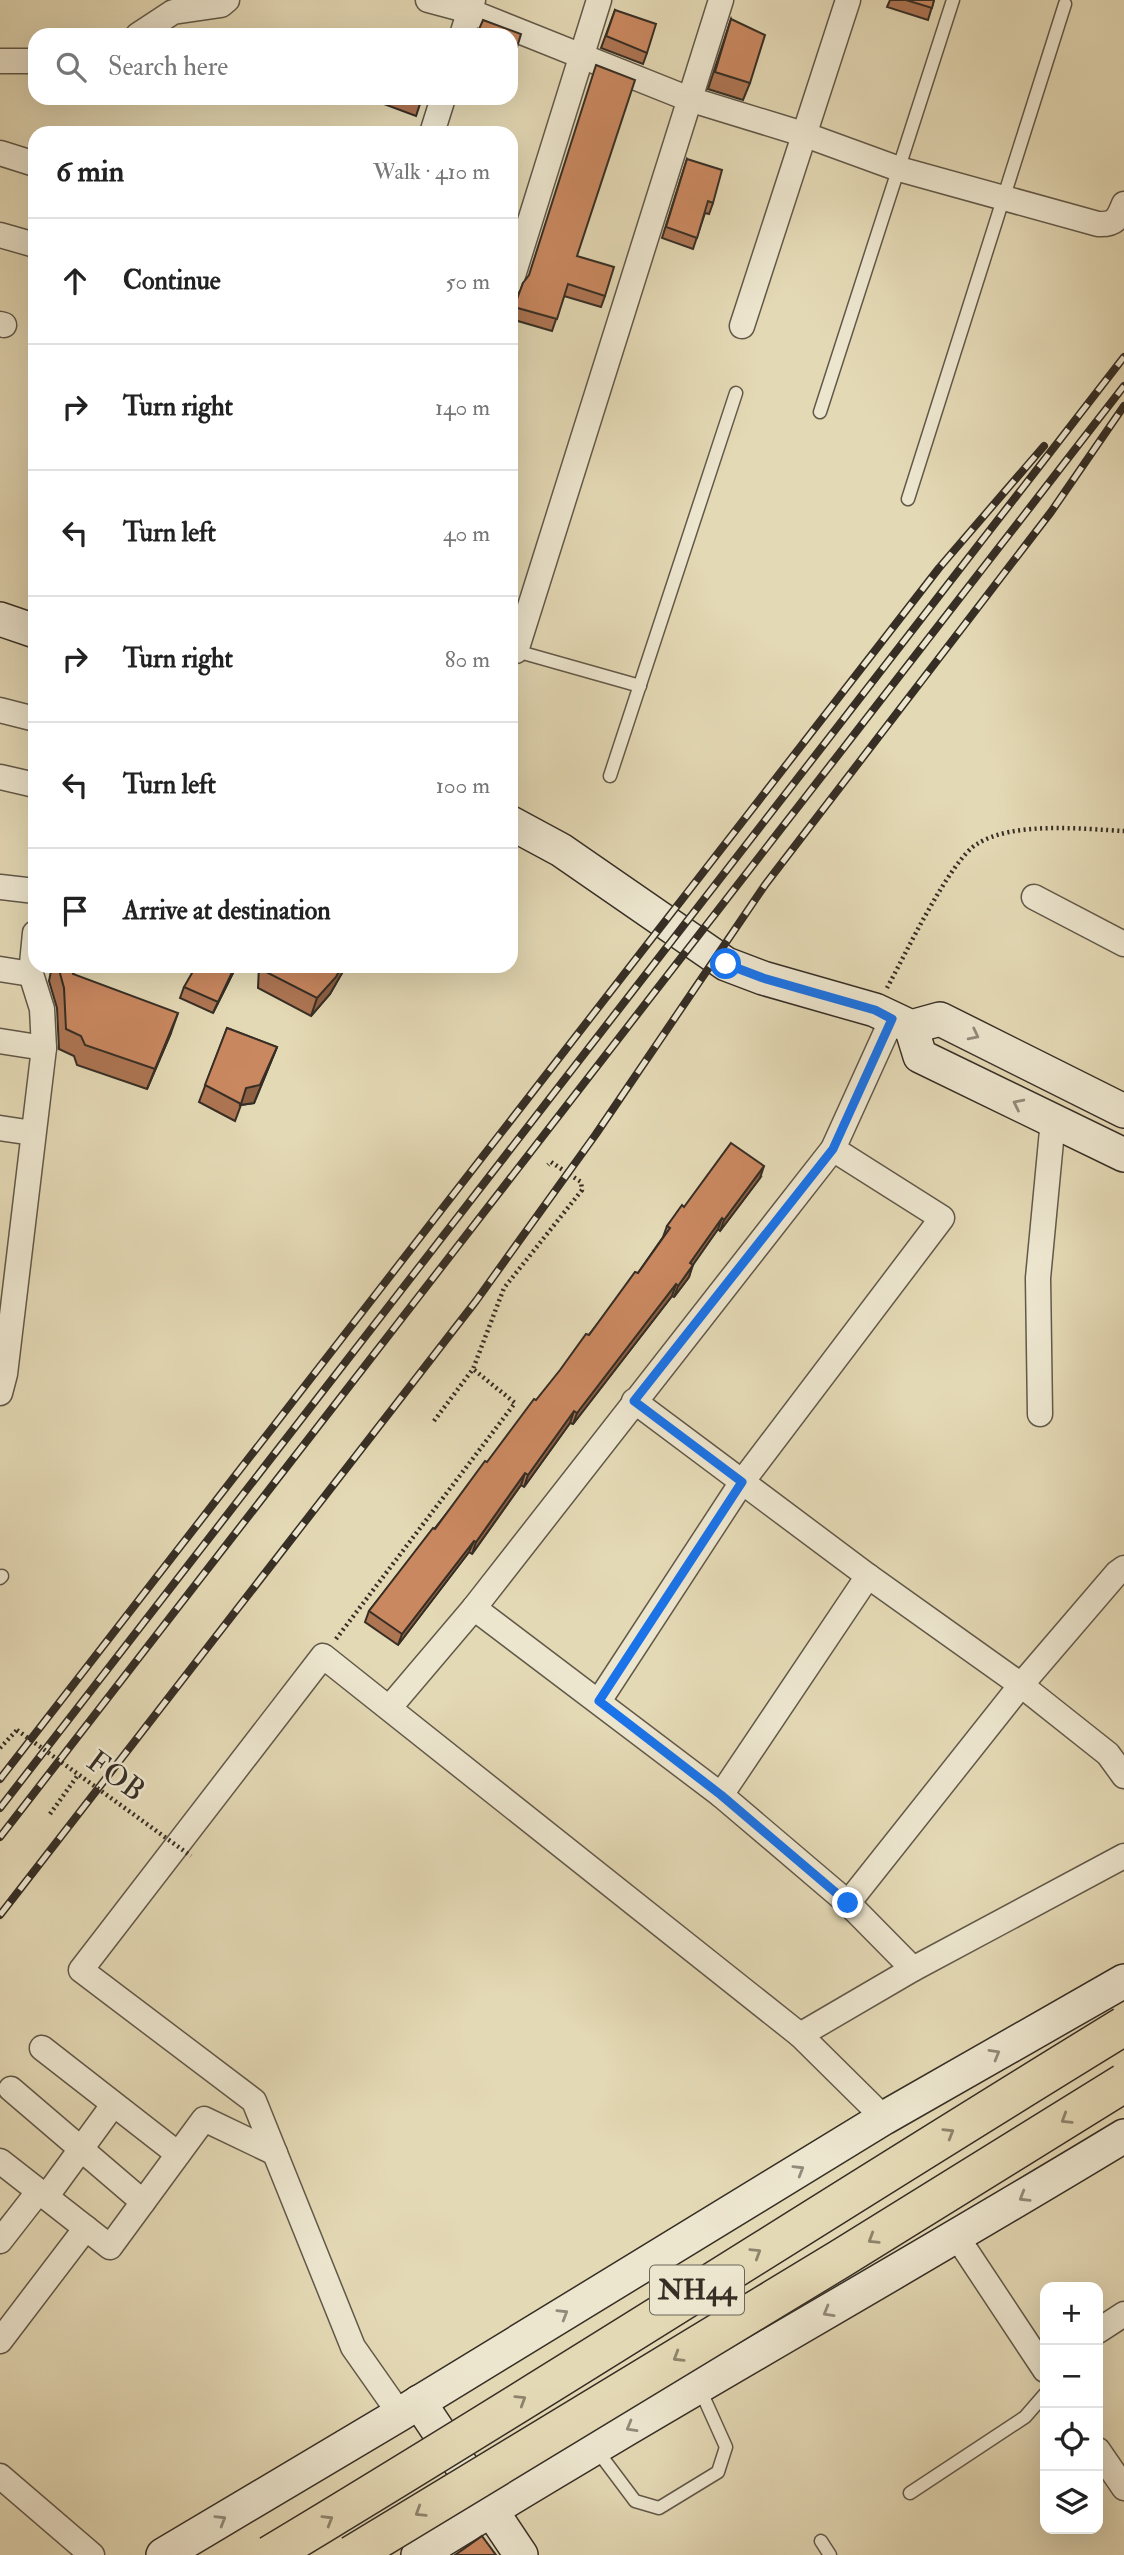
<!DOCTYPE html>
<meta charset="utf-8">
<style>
body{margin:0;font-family:"IM FELL Double Pica",serif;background:#f6f6f6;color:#222}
.controls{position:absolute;right:21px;bottom:21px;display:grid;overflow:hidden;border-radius:14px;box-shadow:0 7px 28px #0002}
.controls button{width:63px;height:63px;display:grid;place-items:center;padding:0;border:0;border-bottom:2px solid #e0e0e0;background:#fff;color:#222;font:35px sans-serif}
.stop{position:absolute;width:21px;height:21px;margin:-16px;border:5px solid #1a73e8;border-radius:50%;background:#fff}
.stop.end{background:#1a73e8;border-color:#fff;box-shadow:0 2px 7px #0008}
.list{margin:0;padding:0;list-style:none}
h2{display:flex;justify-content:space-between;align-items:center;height:91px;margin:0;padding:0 28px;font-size:30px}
h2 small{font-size:23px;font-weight:400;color:#767676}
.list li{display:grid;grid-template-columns:46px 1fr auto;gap:21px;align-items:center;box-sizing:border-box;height:126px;padding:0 28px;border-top:2px solid #e0e0e0}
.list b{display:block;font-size:26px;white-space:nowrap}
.list em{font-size:23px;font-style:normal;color:#767676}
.icon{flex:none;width:38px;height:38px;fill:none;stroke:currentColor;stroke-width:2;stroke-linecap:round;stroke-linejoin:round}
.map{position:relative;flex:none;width:1124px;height:2555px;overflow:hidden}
.search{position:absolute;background:#fff;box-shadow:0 7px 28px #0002;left:28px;top:28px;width:490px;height:77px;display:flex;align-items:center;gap:18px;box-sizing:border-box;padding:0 24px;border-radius:21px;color:#767676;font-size:26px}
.panel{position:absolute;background:#fff;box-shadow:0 7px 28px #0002;left:28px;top:126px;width:490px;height:847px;border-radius:21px}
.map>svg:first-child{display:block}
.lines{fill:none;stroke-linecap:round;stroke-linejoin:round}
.lane-casing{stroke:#625949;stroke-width:15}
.street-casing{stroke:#625949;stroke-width:27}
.secondary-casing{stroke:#362e25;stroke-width:36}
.path{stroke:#362e25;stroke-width:4.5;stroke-dasharray:2 3.5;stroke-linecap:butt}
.lane{stroke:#ede6cf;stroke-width:12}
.street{stroke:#ede6cf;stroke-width:24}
.secondary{stroke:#ede6cf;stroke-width:33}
.rail-casing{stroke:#362e25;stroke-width:8}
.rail{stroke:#ede6cf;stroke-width:5;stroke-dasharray:16;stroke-linecap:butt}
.highway-bridge-casing{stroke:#362e25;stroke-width:41;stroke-linecap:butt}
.path-bridge{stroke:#362e25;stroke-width:4.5;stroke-dasharray:2 3.5;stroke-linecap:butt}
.highway-bridge{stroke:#e4d9b5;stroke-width:38}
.wall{fill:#ae7553;stroke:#362e25;stroke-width:2}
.shaded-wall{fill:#8d5f43;stroke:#362e25;stroke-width:2}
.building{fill:#ca8860;stroke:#362e25;stroke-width:2}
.oneway{stroke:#928a7a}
.oneway2{stroke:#8d846d}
.route{stroke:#1a73e8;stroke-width:9}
.labels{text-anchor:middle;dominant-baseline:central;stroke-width:5;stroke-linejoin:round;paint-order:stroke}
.shield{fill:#ede6cf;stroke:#6d6558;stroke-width:2}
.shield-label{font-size:28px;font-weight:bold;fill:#362e25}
.street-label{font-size:30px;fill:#362e25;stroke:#ede6cf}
</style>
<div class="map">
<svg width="1124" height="2555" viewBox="0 0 1124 2555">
<rect width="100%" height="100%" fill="#e4d9b5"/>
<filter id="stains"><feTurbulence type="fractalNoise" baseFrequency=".00286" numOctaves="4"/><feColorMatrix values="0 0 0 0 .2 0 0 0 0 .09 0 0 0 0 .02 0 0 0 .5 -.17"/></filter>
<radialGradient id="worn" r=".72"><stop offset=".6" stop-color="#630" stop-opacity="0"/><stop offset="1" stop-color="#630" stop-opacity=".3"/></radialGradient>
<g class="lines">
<defs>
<g id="lane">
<polyline points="820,412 953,0"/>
<polyline points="908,499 1065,4"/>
<polyline points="516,651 640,686"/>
<polyline points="610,776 736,393"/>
<polyline points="0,1578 2,1576"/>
<polyline points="596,2449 635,2501 659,2508 718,2472 726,2447 699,2387"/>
<polyline points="910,2493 1025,2417 1045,2394"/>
<polyline points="821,2541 830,2555"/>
</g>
<g id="street">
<path d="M428,0L469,11L689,99L803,134L899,169L1098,224C1115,225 1118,219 1124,204"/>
<polyline points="138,35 173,12 221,5 227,0"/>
<polyline points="462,35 473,0"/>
<polyline points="0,61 35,61"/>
<polyline points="432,133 443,98"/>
<polyline points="0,153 35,164"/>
<polyline points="0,235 35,245"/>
<polyline points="511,282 599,0"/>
<polyline points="0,324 4,325"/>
<polyline points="742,326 848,0"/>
<polyline points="511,650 516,651 721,0"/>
<polyline points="0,710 35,719"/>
<polyline points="0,777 35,785"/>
<polyline points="0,887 35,891"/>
<polyline points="1034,897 1124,944"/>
<polyline points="0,969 31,974"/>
<polyline points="0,1041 44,1048"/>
<polyline points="0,1128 33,1133"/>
<polyline points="0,1393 5,1374 44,1048 42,1009 31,974 35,933"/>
<polyline points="634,1401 868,1576 1021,1685 1108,1754 1124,1776"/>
<polyline points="1040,1414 1038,1278 1053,1120"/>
<polyline points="474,1608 721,1795 848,1903 913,1969"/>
<polyline points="599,1701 742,1482 942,1218 833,1149"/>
<polyline points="390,1707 474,1608 833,1149 892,1019"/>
<polyline points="721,1795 868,1576"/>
<polyline points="848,1903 1021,1685 1117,1573 1124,1568"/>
<polyline points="800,2035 913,1969 1124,1856"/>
<polyline points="42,2048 178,2154"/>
<polyline points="11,2089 143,2202"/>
<polyline points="0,2161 110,2247 204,2119 275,2153"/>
<polyline points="46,2197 113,2105"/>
<polyline points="957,2237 1045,2370"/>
<polyline points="0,2241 39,2191"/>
<polyline points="1098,2331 1124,2314"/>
<polyline points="0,2341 86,2228"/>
<polyline points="400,2414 353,2347 254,2101 81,1970 323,1656 800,2035 884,2118"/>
<polyline points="1098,2450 1124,2488"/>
<polyline points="0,2476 92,2555"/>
</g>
<g id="secondary">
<polyline points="0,619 35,631"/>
<polyline points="511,823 561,850 726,964 763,978 875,1010 911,1027 940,1019 1124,1111"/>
<polyline points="911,1027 920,1056 1124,1155"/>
<polyline points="419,2402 521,2555"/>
<polyline points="163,2555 400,2414 884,2118 1124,1981"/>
<path d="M418,2555C650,2411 890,2278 1124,2136"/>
</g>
</defs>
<use href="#lane" class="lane-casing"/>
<use href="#street" class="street-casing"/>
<use href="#secondary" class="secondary-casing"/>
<g class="path">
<path d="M887,988C904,957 950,860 977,844C1013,821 1083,829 1124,831"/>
<polyline points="434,1421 473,1369 504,1288 582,1190 581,1182 551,1162 548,1165"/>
<polyline points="336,1639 515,1403 473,1369"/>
<polyline points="0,1748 17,1730"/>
<polyline points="50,1814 78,1775"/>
</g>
<use href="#lane" class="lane"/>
<use href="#street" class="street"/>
<use href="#secondary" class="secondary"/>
<defs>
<g id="rail">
<polyline points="0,1779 939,568 1044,446"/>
<polyline points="0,1808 1124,357"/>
<polyline points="0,1837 1124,386"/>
<polyline points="0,1915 476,1301 596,1134 765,885 1051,512 1124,406"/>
</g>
</defs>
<use href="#rail" class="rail-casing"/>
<use href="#rail" class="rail"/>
<defs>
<g id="highway-bridge">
<path d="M270,2555C557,2383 838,2201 1124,2026"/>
<polyline points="352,2555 840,2259 1124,2083"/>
</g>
</defs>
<use href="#highway-bridge" class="highway-bridge-casing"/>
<polyline class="path-bridge" points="17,1730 191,1856"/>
<use href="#highway-bridge" class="highway-bridge"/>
</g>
<g class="wall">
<polygon points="890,0 934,0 928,20 887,7"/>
<polygon points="615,10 647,53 643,64 601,48"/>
<polygon points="731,19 750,83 743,100 708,89"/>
<polygon points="383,98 422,98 416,116 381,103"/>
<polygon points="687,159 713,203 709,214 705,213 693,249 662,238"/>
<polygon points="577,256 605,296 601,307 564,296 552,331 511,319 523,283"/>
<polygon points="52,966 76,966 73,974 171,1033 147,1089 77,1065 74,1056 59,1049 57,1008 49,981"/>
<polygon points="259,966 346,966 330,994 311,1016 258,988"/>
<polygon points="234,971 213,1013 180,998 184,987"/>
<polygon points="227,1028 277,1047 254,1103 241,1105 235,1121 199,1102"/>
<polygon points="760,1178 720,1231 718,1229 692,1265 689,1277 674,1297 672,1296 573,1424 570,1423 524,1487 521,1485 472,1554 469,1552 398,1645 365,1622 369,1611 638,1273 663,1237 667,1226 684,1207"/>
</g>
<g class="shaded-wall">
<polygon points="235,966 234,971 213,1013 218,1002"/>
<polygon points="342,966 346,966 330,994 311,1016 317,998"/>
<polygon points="178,1013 171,1033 147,1089 155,1069"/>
<polygon points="277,1047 254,1103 240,1105 246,1088"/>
<polygon points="764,1166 760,1178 720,1231 724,1220"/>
<polygon points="722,1218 718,1229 686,1275 690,1263"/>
<polygon points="693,1265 689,1277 674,1297 678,1286"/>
<polygon points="676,1284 672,1296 573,1424 577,1413"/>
<polygon points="574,1411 570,1423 524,1487 528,1475"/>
<polygon points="525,1473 521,1485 472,1554 476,1542"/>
<polygon points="474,1541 469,1552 398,1645 402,1634"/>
</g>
<g class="building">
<polygon points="906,0 934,0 932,8"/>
<polygon points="615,10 656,24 647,53 606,36"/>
<polygon points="731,19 765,35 750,83 715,72"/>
<polygon points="483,20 521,34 511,67 511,35 475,35 477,34"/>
<polygon points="596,65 635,80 577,256 614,267 605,296 568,284 557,319 514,307 523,283 529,275"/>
<polygon points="403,98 422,98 420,104"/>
<polygon points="687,159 722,170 713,203 708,201 697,238 666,227"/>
<polygon points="58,966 76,966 73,974 178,1013 155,1069 85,1045 81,1036 66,1029 64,988"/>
<polygon points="196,966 235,966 218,1002 184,987"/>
<polygon points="264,966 342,966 336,977 317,998 264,971"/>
<polygon points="227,1028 277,1047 260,1085 246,1088 241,1104 205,1085"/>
<polygon points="731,1143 764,1166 724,1220 722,1218 690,1263 693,1265 678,1286 676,1284 577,1413 574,1411 528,1475 525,1473 476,1542 474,1541 402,1634 369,1611 433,1528 435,1529 485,1461 487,1462 534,1399 536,1400 560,1370 586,1334 589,1335 635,1272 638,1273 670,1228 667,1226 682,1205 684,1207"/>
<polygon points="482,2536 496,2555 455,2555"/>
</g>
<defs><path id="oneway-chevron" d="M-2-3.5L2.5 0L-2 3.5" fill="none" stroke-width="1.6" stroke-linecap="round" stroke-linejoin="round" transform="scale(1.75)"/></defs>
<g class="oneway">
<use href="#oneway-chevron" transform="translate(974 1035) rotate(27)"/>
<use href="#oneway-chevron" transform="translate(1018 1104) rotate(-154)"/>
<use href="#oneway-chevron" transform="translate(995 2054) rotate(-30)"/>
<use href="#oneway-chevron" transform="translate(799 2170) rotate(-31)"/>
<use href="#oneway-chevron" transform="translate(1024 2197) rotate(149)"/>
<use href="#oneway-chevron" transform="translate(828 2312) rotate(150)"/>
<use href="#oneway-chevron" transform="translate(563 2314) rotate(-31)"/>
<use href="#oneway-chevron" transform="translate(631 2427) rotate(150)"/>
<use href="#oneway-chevron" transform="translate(221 2520) rotate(-31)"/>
</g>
<g class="oneway2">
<use href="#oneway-chevron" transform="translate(1066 2119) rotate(148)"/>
<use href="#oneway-chevron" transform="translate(949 2133) rotate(-31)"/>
<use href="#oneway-chevron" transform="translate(873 2239) rotate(148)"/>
<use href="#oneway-chevron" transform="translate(756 2253) rotate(-32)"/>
<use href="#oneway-chevron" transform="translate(678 2357) rotate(149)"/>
<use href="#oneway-chevron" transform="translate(521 2400) rotate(-32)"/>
<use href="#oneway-chevron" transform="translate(420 2512) rotate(148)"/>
<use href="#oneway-chevron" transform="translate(328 2520) rotate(-31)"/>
</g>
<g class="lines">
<polyline class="route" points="726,964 763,978 875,1010 892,1019 833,1149 634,1401 742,1482 599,1701 721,1795 848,1903"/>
</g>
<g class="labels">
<rect class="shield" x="650" y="2265.5" width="94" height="49" rx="5"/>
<g class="shield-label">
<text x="697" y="2290">NH44</text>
</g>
<g class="street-label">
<text transform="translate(116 1776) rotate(36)">FOB</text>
</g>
</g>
<rect width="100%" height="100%" filter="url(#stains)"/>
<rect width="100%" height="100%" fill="url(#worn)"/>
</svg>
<div class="controls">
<button>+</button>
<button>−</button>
<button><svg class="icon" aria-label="locate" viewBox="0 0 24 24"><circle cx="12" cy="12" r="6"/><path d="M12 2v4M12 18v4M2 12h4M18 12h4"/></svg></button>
<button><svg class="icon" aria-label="layers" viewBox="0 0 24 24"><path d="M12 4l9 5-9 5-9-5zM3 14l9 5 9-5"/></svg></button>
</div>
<div class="stop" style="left:726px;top:964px"></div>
<div class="stop end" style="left:848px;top:1903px"></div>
<div class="search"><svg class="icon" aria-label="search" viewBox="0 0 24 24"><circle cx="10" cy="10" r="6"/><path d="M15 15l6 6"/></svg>Search here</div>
<section class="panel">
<h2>6 min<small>Walk · 410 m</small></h2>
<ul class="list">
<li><svg class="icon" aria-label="ahead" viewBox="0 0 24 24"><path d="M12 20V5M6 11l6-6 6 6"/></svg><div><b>Continue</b></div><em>50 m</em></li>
<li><svg class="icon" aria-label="right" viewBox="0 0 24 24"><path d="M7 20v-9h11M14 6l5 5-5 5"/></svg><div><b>Turn right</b></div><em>140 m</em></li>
<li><svg class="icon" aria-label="left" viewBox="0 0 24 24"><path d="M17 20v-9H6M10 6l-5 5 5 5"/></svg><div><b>Turn left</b></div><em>40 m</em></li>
<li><svg class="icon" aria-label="right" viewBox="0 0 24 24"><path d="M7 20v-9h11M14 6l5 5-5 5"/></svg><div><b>Turn right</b></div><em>80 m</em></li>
<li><svg class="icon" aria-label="left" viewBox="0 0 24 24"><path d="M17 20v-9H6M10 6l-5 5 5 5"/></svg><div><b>Turn left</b></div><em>100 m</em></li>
<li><svg class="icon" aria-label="arrive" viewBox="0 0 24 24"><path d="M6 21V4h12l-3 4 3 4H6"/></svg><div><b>Arrive at destination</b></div></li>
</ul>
</section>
</div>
